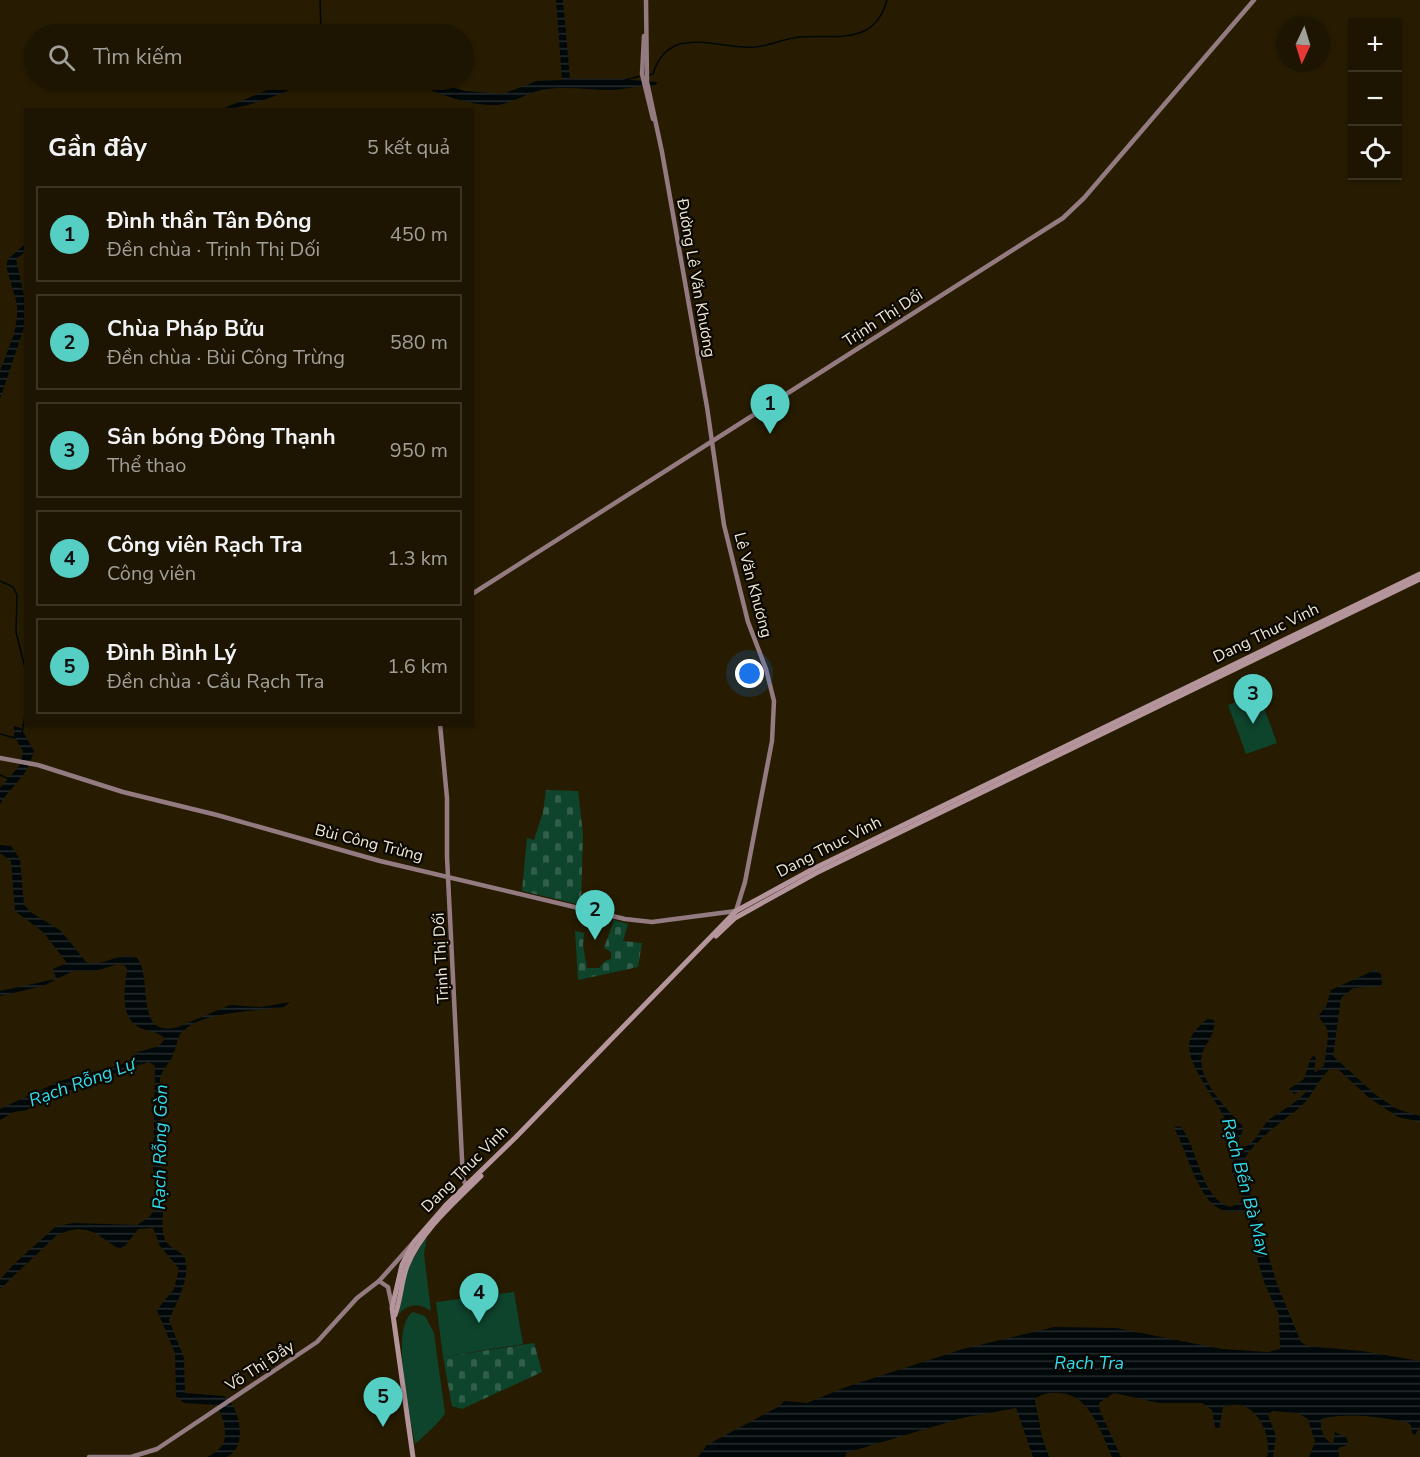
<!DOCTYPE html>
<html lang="vi">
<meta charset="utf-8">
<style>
body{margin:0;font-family:"Nunito Sans",sans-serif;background:#251e0b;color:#f1f3f6}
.controls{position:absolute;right:18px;top:18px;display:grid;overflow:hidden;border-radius:0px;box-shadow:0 2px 4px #0004}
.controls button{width:54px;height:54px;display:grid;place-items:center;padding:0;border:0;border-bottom:2px solid #3b3423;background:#1d1501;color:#f1f3f6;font:30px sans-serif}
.compass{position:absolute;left:1276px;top:18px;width:54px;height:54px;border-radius:50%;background:#1d1501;box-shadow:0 2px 4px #0004;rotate:184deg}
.you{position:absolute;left:750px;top:674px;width:21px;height:21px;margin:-15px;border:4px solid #fff;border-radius:50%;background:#1a73e8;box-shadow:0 0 0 9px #1a73e833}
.badge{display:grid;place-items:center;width:39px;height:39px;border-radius:50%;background:#55cec4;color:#111;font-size:20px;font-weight:700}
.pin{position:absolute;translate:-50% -50px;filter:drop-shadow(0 2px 3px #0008)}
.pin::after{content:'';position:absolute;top:32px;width:21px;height:18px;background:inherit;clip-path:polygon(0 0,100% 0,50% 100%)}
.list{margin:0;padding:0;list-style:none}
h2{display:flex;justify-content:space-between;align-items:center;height:78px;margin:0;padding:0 24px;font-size:26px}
h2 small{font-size:20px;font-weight:400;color:#a09f99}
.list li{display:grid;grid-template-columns:39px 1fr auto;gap:18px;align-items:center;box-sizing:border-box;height:96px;margin:0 12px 12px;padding:0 12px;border:2px solid #3b3423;border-radius:0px}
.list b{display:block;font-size:22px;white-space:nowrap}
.list p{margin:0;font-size:20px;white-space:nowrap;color:#a09f99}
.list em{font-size:20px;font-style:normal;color:#a09f99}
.icon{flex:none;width:33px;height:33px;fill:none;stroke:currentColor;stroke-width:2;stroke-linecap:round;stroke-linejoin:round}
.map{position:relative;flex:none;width:1420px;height:1457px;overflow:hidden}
.search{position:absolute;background:#1d1501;box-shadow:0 2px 4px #0004;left:24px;top:24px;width:450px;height:66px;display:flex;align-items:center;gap:15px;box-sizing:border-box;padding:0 21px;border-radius:33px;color:#a09f99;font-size:22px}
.panel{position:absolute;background:#1d1501;box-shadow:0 2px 4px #0004;left:24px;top:108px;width:450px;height:618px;border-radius:0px}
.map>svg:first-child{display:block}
.cemetery{fill:url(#cemetery-stones)}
.park{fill:#0e432c}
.water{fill:url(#water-rules)}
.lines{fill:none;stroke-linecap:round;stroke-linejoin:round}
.stream{stroke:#00080a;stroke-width:1.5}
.secondary{stroke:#947b81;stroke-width:4.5}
.primary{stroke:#b5959c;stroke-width:5}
.labels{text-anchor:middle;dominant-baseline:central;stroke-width:4.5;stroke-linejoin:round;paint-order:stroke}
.street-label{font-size:16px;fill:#eee7d6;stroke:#0b0701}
.water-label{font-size:18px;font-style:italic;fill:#30dcef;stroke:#0b0701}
</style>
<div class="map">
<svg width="1420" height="1457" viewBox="0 0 1420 1457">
<defs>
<pattern id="cemetery-stones" width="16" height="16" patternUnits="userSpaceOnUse" patternTransform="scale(1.5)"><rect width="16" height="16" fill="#0e432c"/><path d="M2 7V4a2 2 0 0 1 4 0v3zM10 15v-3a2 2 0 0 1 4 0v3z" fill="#315e4a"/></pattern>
<pattern id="water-rules" width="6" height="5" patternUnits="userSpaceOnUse" patternTransform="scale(1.5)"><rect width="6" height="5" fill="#00080a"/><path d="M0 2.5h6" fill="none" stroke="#262c2d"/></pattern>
</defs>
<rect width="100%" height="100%" fill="#271c01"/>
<g class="cemetery">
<polygon points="546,790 578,791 583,834 581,905 522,891 527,838 534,840 543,812"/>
<polygon points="614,920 628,924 623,941 642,943 638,967 578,980 575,931 584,933 583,945 587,968 599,968 605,961 611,959 611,952 604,948"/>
<polygon points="534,1343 542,1372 462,1409 452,1406 443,1357"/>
</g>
<g class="park">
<polygon points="1259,694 1277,743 1246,754 1228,705"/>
<path d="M427,1236L424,1254L431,1311C419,1303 409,1303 399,1314L406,1271Z"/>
<polygon points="514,1292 523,1344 443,1357 436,1302"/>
<path d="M413,1312L425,1316L434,1333L445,1413C443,1419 421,1439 415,1444C411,1418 389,1326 413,1312Z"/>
</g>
<g class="water">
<path d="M556,0H563L570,79H620L657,82L656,86C640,84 627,90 611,90C590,90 568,86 547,89C527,91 512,106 491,105C464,105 429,89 403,80H427L465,91L503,94L537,81L562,80Z"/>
<path d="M291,80H307C291,92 241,110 222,109Z"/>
<polygon points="25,244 25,252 16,259 25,300 25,325 0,399 0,371 14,334 17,318 17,304 6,266 8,259"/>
<path d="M14,726L21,728L34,751C26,779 15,781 0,804V788L20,765L23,751L14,736Z"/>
<path d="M0,845L11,846L20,859L24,905L32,913L61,931L86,962C103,968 118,951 137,958C154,979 133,1039 178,1027L230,1005L261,1007L290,1002L284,1007C255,1012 202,1010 181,1033C177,1039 176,1048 173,1055C169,1065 163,1067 160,1079L161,1177L163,1185L169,1190C163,1199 159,1233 167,1243C173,1250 185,1252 186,1262C189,1281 176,1304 169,1320L184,1358L185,1393L224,1396C240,1406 249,1449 226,1457C221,1457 212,1457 207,1457C232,1447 227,1426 217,1405L184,1403L176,1396L175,1353L157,1310L174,1289L179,1269L160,1246L153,1228L138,1229L126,1245L119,1249C94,1233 88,1222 57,1235L0,1289V1280L13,1265L56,1226L74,1223L137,1225L149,1217L157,1207V1189L153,1169L155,1066L149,1062L100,1078L57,1096H46L27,1110L14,1112L0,1120V1109L60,1081L134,1061L135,1053L159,1046L165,1039C159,1032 151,1032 143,1029C118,1020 125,989 127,968L122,963L95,971H73L43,986L0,996V991L51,980L56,978L53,969L67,963L43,932L15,911L11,861L0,853Z"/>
<path d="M1375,970L1381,974L1382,986L1353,988L1341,998L1333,1056L1376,1095L1397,1109L1420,1116V1122L1398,1117L1368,1097L1338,1069H1330C1317,1080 1312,1098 1298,1109C1284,1120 1242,1149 1242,1168L1277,1284L1301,1342L1307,1346L1362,1351L1420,1361V1426L1415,1435L1412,1433L1411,1425L1407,1422C1377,1417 1350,1412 1321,1419C1320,1429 1323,1440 1333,1444L1335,1432L1347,1438L1348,1445L1338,1448L1339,1457H1309L1315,1442L1308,1419L1297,1413L1272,1411L1268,1415L1276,1436L1273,1457H1267C1273,1433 1253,1394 1223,1407L1219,1430L1215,1427L1212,1410L1202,1403H1159L1114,1393L1099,1403L1100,1411L1121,1457H1112C1101,1432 1089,1392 1057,1393C1048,1393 1041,1393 1035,1400L1042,1437L1049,1457H1033L1016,1408L962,1418L846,1453L845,1457H698L707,1445L778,1407L784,1401L807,1403L846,1387L963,1349L1054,1327L1116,1328L1222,1349L1268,1352L1280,1349L1279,1315L1264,1282L1253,1244L1250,1220L1245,1212C1238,1210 1230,1213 1222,1210C1198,1201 1187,1151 1175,1130V1127L1180,1126C1198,1145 1200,1200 1231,1207L1240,1203L1242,1196L1232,1171L1234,1152L1230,1150C1244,1124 1181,1070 1190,1040C1192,1032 1201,1025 1207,1019L1214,1020C1216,1033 1208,1040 1203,1051C1194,1077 1225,1107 1242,1125L1243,1130L1237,1144L1239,1148C1256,1147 1259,1128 1270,1119C1282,1110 1295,1104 1305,1093L1306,1089L1294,1094L1289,1089L1304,1079L1310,1060L1313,1056L1316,1057L1314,1073L1324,1066L1328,1037L1327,1028L1318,1016L1326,1007L1331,990Z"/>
</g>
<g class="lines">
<g class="stream">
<polyline points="320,0 321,34"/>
<path d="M648,75L653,74C669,22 718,50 755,47C770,46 785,38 800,37C835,34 874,47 887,0"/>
<polyline points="625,80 641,76"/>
<polyline points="0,581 13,587 17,595 16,632 26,672"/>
<polyline points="22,732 26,710"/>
<polyline points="0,734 15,738"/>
<polyline points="0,775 9,779"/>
</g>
<g class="secondary">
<polyline points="646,0 647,82 662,152 707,407 724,525 748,622 766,669 774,701 772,741 745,882 736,911"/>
<polyline points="644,36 642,74 653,119"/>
<polyline points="472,594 1063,218 1084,198 1254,0"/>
<polyline points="440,724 447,798 447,857 463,1179 467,1187"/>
<polyline points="0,758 38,765 123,792 217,815 380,861 625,919 652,922 736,911"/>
<polyline points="379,1281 388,1287 392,1306"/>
<polyline points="89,1457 131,1457 157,1449 317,1342 357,1298 379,1281 412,1244"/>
</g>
<g class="primary">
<polyline points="716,936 735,918 816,873 1420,579"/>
<path d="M395,1315C401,1299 401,1282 407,1266C422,1230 454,1203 481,1176"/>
<polyline points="413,1457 392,1308 402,1265 414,1242 447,1204 515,1138 736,911 813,869 1420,574"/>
</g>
</g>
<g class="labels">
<g class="street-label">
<text transform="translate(696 278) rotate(80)">Đường Lê Văn Khương</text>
<text transform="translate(883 318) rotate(-33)">Trịnh Thị Dối</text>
<text transform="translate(753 585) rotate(75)">Lê Văn Khương</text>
<text transform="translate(1266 633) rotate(-26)">Dang Thuc Vinh</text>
<text transform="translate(369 843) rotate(14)">Bùi Công Trừng</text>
<text transform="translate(829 847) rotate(-27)">Dang Thuc Vinh</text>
<text transform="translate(441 958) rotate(-93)">Trịnh Thị Dối</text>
<text transform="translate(465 1169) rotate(-45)">Dang Thuc Vinh</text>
<text transform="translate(260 1366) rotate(-33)">Võ Thị Đầy</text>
</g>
<g class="water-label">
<text transform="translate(82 1082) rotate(-20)">Rạch Rỗng Lự</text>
<text transform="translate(160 1147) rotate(-89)">Rạch Rỗng Gòn</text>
<text transform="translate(1246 1187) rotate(75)">Rạch Bến Bà May</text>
<text x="1089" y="1363">Rạch Tra</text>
</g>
</g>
</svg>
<div class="controls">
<button>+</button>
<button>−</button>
<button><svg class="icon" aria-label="locate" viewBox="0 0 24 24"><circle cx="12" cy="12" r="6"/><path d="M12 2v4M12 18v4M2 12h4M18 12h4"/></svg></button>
</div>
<svg class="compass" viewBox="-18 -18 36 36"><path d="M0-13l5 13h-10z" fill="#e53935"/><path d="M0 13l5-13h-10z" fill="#a09f99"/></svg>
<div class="you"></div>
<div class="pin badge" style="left:770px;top:434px">1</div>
<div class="pin badge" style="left:595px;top:940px">2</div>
<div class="pin badge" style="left:1253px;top:724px">3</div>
<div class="pin badge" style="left:479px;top:1323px">4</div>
<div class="pin badge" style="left:383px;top:1427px">5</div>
<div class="search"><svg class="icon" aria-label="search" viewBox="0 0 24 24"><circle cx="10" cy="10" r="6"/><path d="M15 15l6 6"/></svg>Tìm kiếm</div>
<section class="panel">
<h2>Gần đây<small>5 kết quả</small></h2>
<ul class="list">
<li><span class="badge">1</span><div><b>Đình thần Tân Đông</b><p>Đền chùa · Trịnh Thị Dối</p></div><em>450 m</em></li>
<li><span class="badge">2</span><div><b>Chùa Pháp Bửu</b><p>Đền chùa · Bùi Công Trừng</p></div><em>580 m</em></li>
<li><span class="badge">3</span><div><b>Sân bóng Đông Thạnh</b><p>Thể thao</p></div><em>950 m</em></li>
<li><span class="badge">4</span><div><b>Công viên Rạch Tra</b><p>Công viên</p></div><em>1.3 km</em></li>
<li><span class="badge">5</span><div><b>Đình Bình Lý</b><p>Đền chùa · Cầu Rạch Tra</p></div><em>1.6 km</em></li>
</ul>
</section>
</div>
